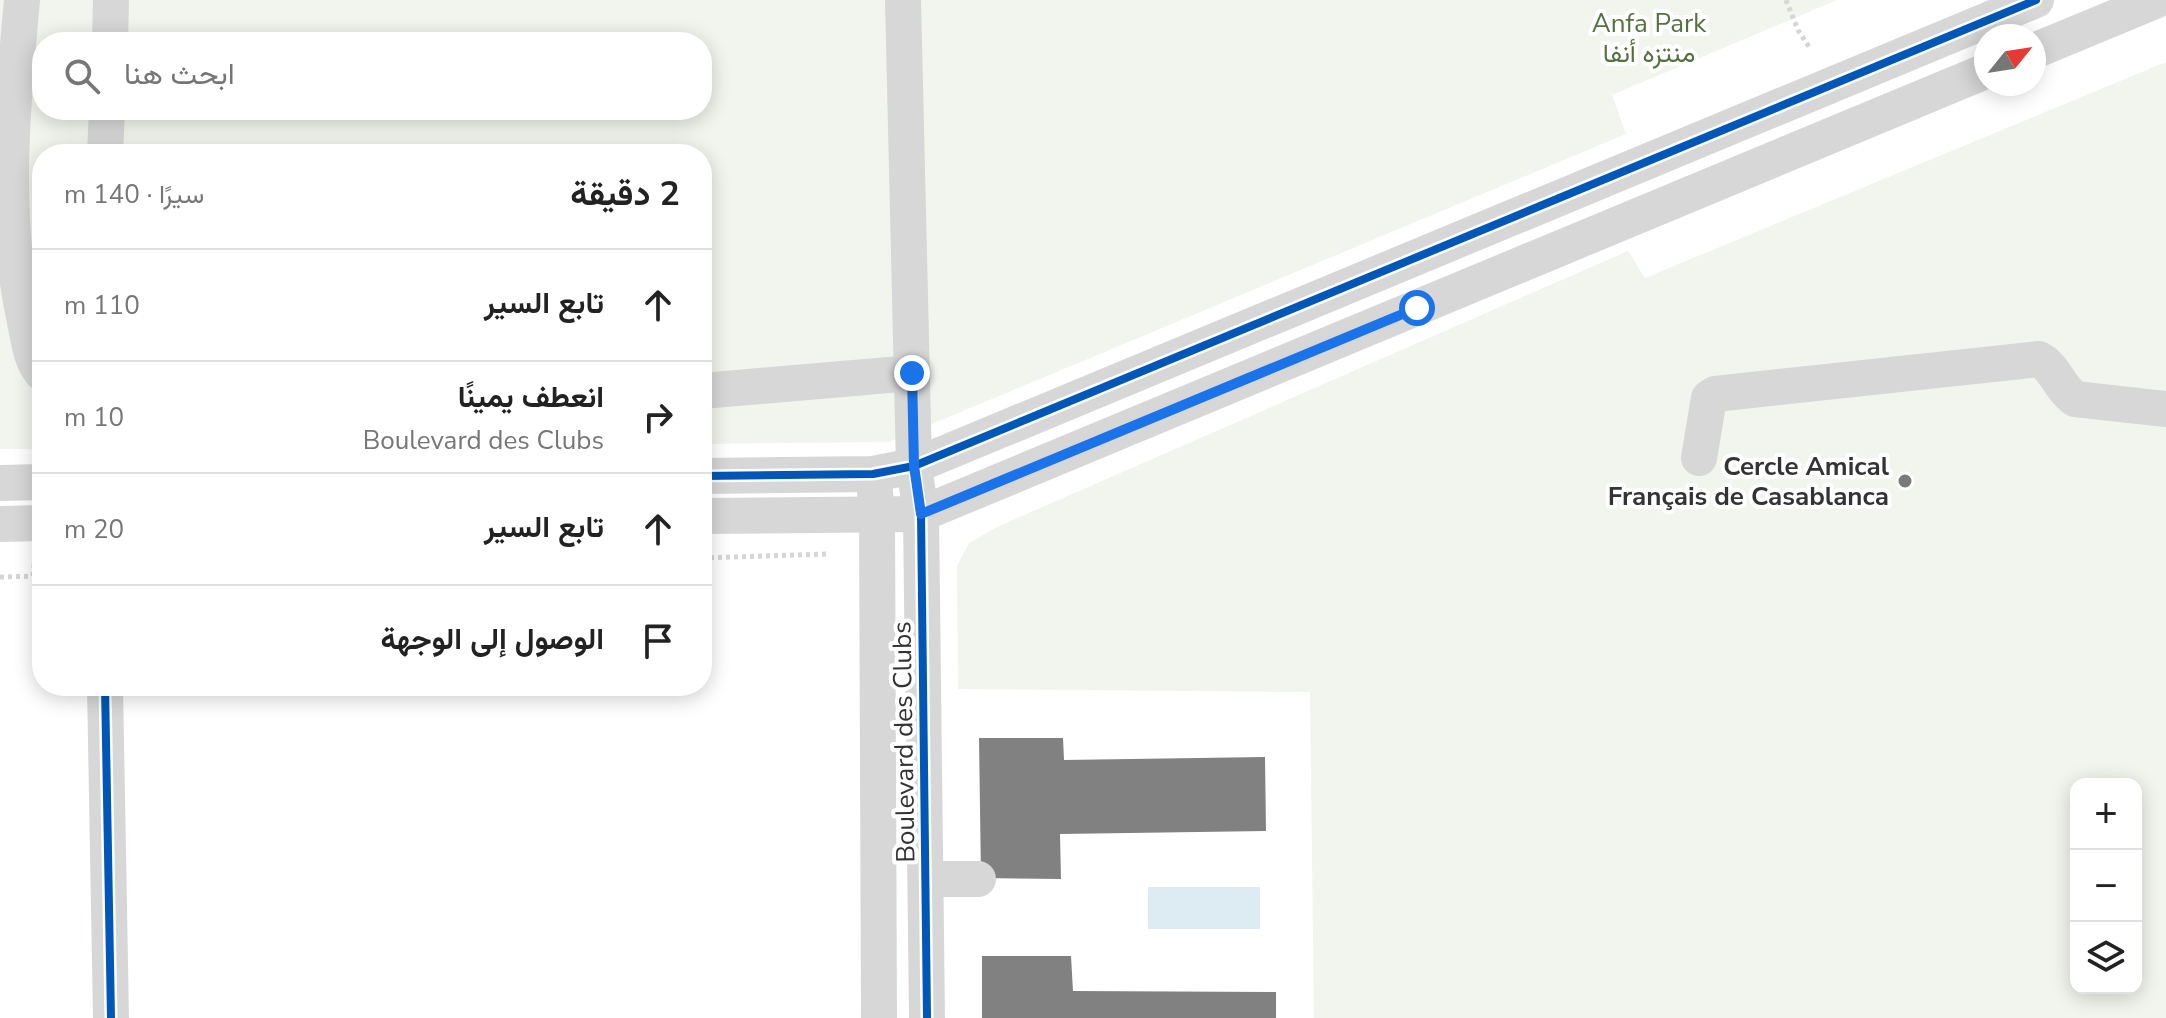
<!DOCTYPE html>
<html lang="ar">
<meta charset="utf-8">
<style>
body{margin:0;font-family:"Nunito Sans",Vazirmatn,sans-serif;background:#f2f2f2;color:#222;direction:rtl}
.controls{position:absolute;right:24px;bottom:24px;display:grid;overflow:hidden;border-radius:16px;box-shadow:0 4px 20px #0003}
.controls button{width:72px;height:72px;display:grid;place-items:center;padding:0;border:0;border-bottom:2px solid #e0e0e0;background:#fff;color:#222;font:40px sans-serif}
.compass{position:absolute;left:1974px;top:24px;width:72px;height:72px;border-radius:50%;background:#fff;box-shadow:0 4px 20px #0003;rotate:60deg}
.stop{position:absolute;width:24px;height:24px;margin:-18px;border:6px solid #1a73e8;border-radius:50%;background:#fff}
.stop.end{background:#1a73e8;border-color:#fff;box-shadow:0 2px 8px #0008}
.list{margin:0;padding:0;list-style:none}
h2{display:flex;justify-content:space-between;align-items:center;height:104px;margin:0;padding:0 32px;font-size:34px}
h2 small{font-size:26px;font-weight:400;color:#767676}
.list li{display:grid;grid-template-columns:52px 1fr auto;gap:24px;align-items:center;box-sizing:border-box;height:112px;padding:0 32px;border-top:2px solid #e0e0e0}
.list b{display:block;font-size:30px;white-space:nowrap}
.list p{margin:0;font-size:26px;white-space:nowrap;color:#767676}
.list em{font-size:26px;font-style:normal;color:#767676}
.icon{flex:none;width:44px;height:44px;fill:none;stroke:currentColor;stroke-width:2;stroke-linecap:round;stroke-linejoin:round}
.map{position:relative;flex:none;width:2166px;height:1018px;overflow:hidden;direction:ltr}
.search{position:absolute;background:#fff;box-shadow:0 4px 20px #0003;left:32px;top:32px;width:680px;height:88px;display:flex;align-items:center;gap:20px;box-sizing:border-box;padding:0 28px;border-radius:32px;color:#767676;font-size:30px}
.panel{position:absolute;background:#fff;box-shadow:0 4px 20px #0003;left:32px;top:144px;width:680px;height:552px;border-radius:32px;direction:rtl}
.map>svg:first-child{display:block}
.green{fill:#f1f5ed;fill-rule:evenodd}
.water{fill:#ddebf3}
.building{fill:#818181}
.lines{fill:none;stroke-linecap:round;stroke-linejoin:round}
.path{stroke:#d6d6d6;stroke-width:5;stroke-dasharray:4 4;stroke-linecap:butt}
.minor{stroke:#d7d7d7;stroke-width:36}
.cycleway-casing{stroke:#fff;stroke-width:13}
.cycleway{stroke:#0057b8;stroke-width:8}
.route{stroke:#1a73e8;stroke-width:10}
.poi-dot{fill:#7a7a7a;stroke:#fff;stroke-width:3}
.labels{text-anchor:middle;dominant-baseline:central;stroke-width:8;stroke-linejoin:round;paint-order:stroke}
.park-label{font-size:26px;fill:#56703f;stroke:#fff}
.poi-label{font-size:26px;font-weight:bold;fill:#333;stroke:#fff;text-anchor:end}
.street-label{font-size:26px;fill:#333;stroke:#fff}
</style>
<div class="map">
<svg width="2166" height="1018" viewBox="0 0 2166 1018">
<rect width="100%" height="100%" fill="#fff"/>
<g class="green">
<path d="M0,0H1837L1612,95L1626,134L889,442L702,444V154H42V449H0ZM42,42H702V110H42Z"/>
<path d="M2166,62V1018H1314L1310,692L958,689L957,566L969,543L999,526L1628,251L1645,278ZM2076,784H2136V988H2076Z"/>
</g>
<rect class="water" x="1148" y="887" width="112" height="42"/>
<g class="building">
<polygon points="979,738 1063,738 1064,760 1265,757 1266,831 1060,834 1061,879 981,878"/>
<polygon points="982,956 1071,956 1073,991 1276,992 1276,1018 982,1018"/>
</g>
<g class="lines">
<g class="path">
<polyline points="1786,0 1798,30 1809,47"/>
<polyline points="702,558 829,554"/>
<polyline points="33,576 35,556"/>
<polyline points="0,577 42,576"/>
</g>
<g class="minor">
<path d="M22,0C12,107 2,216 25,322C29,340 30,359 42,373"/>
<polyline points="903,0 914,466 921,514 927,1018"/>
<polyline points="110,42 111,0"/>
<polyline points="2034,51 2157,0"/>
<polyline points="105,154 107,110"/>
<polyline points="702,391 912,373"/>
<path d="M1699,458L1709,398L1715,394L2039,359C2055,367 2060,389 2075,399L2166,409"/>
<polyline points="702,476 873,474 914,466 2036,0"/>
<polyline points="0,483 42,482"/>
<polyline points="875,492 877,514 879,1018"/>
<polyline points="702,516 921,514 1986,71"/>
<polyline points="0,524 42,523"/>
<polyline points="105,686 111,1018"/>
<polyline points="926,879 978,879"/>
</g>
<defs>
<g id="cycleway">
<polyline points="914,466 921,514 927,1018"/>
<polyline points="702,476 873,474 914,466 2036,0"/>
<polyline points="105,686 111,1018"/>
</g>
</defs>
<use href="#cycleway" class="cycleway-casing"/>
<use href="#cycleway" class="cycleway"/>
</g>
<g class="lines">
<polyline class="route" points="912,373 914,466 921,514 1417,308"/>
</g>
<circle class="poi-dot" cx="1905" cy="481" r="8"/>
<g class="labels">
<g class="park-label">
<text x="1649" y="23">Anfa Park<tspan x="1649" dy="30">منتزه أنفا</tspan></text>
</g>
<g class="poi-label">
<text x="1889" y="466">Cercle Amical<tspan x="1889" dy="30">Français de Casablanca</tspan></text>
</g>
<g class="street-label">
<text transform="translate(904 742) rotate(-91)">Boulevard des Clubs</text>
</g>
</g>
</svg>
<div class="controls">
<button>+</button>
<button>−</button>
<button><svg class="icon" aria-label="layers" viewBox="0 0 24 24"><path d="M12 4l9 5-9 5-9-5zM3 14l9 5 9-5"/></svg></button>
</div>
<svg class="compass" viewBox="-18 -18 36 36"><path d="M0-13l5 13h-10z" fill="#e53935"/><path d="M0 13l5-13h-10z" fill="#767676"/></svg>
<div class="stop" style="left:1417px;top:308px"></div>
<div class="stop end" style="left:912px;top:373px"></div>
<div class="search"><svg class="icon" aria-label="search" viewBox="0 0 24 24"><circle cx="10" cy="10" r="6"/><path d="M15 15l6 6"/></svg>ابحث هنا</div>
<section class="panel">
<h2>2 دقيقة<small>سيرًا · 140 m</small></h2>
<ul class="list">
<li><svg class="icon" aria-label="ahead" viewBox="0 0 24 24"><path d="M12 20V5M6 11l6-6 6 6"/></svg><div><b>تابع السير</b></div><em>110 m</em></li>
<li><svg class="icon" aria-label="right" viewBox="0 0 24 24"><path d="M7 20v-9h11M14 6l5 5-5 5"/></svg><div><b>انعطف يمينًا</b><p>Boulevard des Clubs</p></div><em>10 m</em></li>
<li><svg class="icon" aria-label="ahead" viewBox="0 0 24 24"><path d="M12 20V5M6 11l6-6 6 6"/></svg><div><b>تابع السير</b></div><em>20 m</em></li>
<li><svg class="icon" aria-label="arrive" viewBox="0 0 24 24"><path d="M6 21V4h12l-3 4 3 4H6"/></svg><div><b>الوصول إلى الوجهة</b></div></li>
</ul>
</section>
</div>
